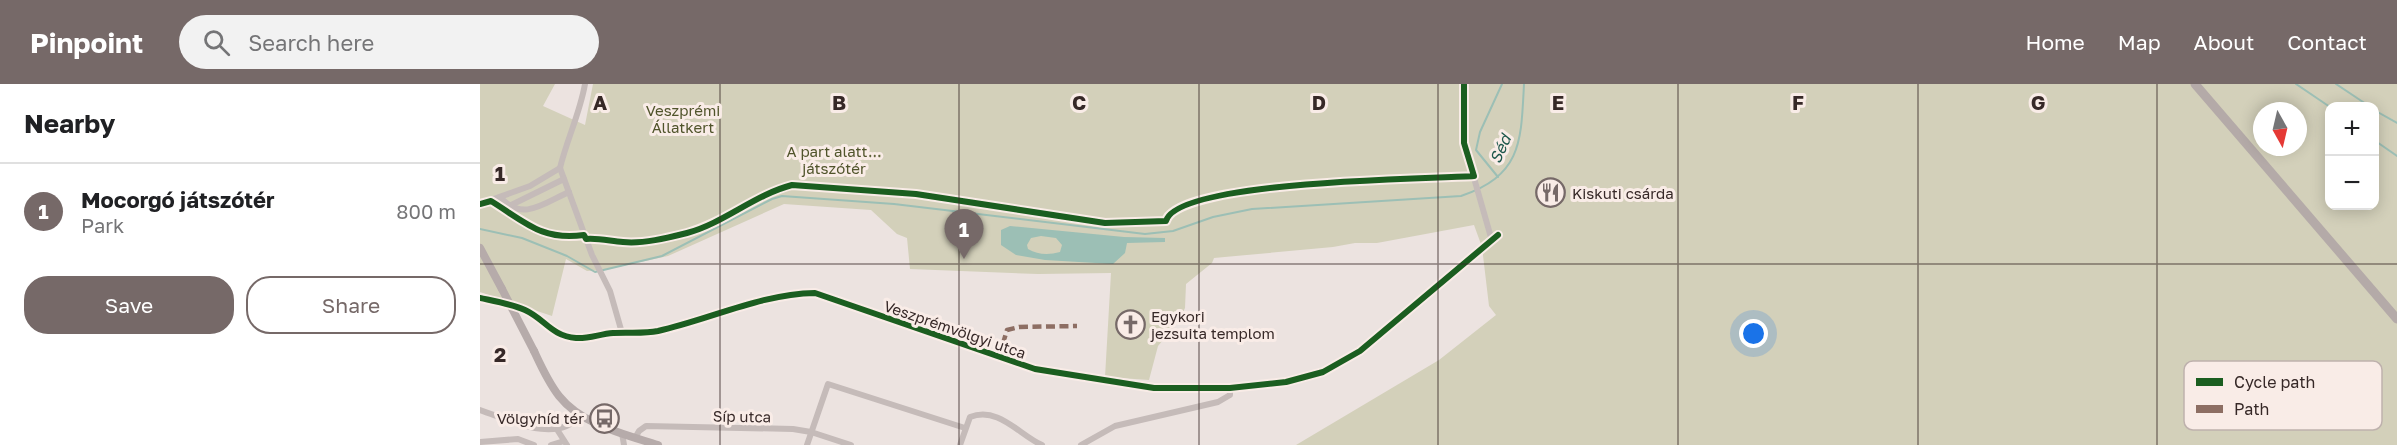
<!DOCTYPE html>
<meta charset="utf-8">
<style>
body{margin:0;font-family:"Golos Text",sans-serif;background:#f2f2f2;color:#202124}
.controls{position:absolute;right:18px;top:18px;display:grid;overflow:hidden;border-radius:12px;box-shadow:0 3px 15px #0003}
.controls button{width:54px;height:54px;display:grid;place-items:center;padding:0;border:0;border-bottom:2px solid #e0e0e0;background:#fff;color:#202124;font:30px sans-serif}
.compass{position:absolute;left:1773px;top:18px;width:54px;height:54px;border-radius:50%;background:#fff;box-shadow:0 3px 15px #0003;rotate:172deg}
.you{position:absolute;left:1274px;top:250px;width:21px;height:21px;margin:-15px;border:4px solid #fff;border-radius:50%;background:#1a73e8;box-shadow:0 0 0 9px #1a73e833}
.badge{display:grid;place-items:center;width:39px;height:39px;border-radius:50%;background:#766968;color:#fff;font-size:20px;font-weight:700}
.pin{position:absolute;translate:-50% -50px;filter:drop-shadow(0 2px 3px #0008)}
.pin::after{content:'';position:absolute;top:32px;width:21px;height:18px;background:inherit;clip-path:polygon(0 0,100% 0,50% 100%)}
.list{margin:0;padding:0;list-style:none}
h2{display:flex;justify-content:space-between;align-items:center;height:78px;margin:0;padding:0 24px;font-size:26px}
h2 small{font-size:20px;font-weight:400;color:#757577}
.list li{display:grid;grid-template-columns:39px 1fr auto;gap:18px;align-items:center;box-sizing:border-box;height:96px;padding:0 24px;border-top:2px solid #e0e0e0}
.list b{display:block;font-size:22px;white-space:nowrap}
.list p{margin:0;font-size:20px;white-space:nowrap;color:#757577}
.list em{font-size:20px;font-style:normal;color:#757577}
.actions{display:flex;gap:12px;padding:18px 24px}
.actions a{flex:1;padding:14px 0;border:2px solid #766968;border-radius:24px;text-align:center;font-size:21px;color:#766968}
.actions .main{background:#766968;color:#fff}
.icon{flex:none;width:33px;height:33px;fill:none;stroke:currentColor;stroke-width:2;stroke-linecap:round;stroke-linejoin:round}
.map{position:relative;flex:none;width:1917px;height:361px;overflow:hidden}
header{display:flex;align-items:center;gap:36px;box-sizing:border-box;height:84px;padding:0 30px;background:#766968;color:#fff}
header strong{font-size:28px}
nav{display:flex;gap:33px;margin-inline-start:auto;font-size:21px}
.search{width:420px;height:54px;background:#f2f2f2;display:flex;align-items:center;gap:15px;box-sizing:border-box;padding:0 21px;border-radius:33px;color:#757577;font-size:22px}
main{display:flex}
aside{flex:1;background:#fff}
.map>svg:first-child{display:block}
.green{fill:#d3d0ba;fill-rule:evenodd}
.water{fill:#9cbfb5;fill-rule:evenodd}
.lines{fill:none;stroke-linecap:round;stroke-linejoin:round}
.stream{stroke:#9cbfb5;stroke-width:2}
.street{stroke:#c5bbb9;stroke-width:6}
.secondary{stroke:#b6abaa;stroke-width:8}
.primary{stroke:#b4aaa8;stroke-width:9}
.secondary-bridge{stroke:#b6abaa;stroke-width:8}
.quiet{stroke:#8d6e63;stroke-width:4.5;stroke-dasharray:9 4.5;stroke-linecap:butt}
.cycleway-casing{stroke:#f9ece7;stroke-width:10}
.cycleway{stroke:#1b5e20;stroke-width:6}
.grid{fill:none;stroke:#362827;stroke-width:1.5;stroke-opacity:0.55}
.labels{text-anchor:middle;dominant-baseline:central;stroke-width:6;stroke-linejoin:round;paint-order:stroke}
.park-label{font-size:15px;fill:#50542b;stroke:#f9ece7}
.poi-label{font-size:15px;fill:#362827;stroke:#f9ece7;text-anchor:start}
.street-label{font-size:15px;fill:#362827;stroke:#f9ece7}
.water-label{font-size:16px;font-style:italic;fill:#1d574c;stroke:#f9ece7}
.key{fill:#f9ece7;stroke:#beb1ad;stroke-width:1.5}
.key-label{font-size:16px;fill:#362827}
.grid-label{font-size:20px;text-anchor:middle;font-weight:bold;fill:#362827;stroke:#f9ece7;stroke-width:6;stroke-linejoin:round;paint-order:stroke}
</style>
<header>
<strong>Pinpoint</strong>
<div class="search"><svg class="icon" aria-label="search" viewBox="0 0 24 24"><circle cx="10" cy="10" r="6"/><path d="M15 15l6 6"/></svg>Search here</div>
<nav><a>Home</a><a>Map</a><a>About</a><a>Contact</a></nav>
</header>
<main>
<aside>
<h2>Nearby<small></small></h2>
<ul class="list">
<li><span class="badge">1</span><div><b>Mocorgó játszótér</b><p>Park</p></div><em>800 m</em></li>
</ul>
<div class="actions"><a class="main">Save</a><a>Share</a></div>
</aside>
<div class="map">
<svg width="1917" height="361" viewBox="0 0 1917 361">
<rect width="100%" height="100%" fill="#ece3e0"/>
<path class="green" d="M0,0H75L63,22L105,41L113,0H1917V361H816L959,276L1016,231L1009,222L1002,163L994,141L897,159H875L853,163L734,174L732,179L706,200L705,224L699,237L678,262L669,296L625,293L631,189L558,190L430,185L427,154L417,150L391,126L304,120L188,172L124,186L107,187L86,175L72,232L0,208ZM1850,22H1894V122H1850ZM1782,27H1818V63H1782Z"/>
<path class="water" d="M530,142L644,153L685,154V158L647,159L645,169L633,180L565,176L536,171L521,161V146ZM561,152L576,154L582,161L580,168C569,171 558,171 548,165L547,161L551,154Z"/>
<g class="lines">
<g class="stream">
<polyline points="1816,0 1850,23"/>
<polyline points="1856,0 1889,22"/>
<polyline points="1894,26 1917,39"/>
<polyline points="1894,56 1917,72"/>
<polyline points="1018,93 996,66 1000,48 1022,0"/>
<path d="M0,145L42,154L87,172L115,188L182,172L292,115L302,112L414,120L665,150L693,147L733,133L772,125L981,112C1042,91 1041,58 1044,0"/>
</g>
<g class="street">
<path d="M105,0C100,29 87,55 80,84L112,171L130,207L142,249"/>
<polyline points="984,0 984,59 1012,157"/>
<path d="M21,114C43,138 64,119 89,108"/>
<polyline points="0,120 50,102 80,84"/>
<polyline points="29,122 84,95"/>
<path d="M106,155C125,154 143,158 162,157"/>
<path d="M0,214C14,217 32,220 45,226C65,235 71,252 96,254C108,255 120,250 133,249C148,248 163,250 178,247C231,235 281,210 335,209L555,285L674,304H750L806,298L843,288L880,267L1018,151"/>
<path d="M0,326C30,336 76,361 101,331"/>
<polyline points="78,347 87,361"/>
<polyline points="142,349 144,361"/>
<polyline points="155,354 159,347 166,342 313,345 331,348 371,361"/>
<polyline points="0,358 38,355 54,361"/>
<polyline points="71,361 84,357"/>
<polyline points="327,361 348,300 485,344"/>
<path d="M480,361L490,333C519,322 539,351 562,361"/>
<polyline points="601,361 635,342 738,318 750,311 750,304"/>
</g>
<g class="secondary">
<polyline points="0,164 22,205"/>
<path d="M54,267C61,282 68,298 79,312C102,341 144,350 178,361"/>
</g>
<polyline class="primary" points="1715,0 1917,235"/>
<polyline class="secondary-bridge" points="22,205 54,267"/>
<polyline class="quiet" points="519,273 527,246 539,243 597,242"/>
<defs>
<g id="cycleway">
<path d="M0,120L11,117C45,138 62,157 104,151L106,155C119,154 130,157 143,158C163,160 187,154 207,149C244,139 274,111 312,101L436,110L625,139L686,137C697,96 951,95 994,92L984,59V0"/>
<path d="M0,214C14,217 32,220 45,226C65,235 71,252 96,254C108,255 120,250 133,249C148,248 163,250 178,247C231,235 281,210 335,209L555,285L674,304H750L806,298L843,288L880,267L1018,151"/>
</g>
</defs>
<use href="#cycleway" class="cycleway-casing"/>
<use href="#cycleway" class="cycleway"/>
</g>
<path class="grid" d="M240,0V361M479,0V361M719,0V361M958,0V361M1198,0V361M1438,0V361M1677,0V361M0,180H1917"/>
<defs>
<symbol id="restaurant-ring" viewBox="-11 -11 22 22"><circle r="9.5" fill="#f9ece7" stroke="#766968" stroke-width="1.5"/><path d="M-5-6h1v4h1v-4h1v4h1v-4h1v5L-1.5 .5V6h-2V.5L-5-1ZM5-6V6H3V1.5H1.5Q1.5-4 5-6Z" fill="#766968"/></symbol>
<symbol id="church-ring" viewBox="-11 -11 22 22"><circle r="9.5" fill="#f9ece7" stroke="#766968" stroke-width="1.5"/><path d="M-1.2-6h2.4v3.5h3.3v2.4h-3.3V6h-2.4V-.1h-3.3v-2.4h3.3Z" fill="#766968"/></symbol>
<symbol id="bus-ring" viewBox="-11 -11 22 22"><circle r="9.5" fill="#f9ece7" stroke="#766968" stroke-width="1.5"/><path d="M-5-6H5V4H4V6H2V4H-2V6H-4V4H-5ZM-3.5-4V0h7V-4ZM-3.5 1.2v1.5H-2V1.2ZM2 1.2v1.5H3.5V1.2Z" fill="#766968"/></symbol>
</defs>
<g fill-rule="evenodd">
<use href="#restaurant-ring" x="1054" y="92" width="33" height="33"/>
<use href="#church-ring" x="634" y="224" width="33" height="33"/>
<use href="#bus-ring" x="108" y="318" width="33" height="33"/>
</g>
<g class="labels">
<g class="park-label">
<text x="203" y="26">Veszprémi<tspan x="203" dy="17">Állatkert</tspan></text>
<text x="354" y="67">A part alatt...<tspan x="354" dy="17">játszótér</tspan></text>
</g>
<g class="poi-label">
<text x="1092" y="109">Kiskuti csárda</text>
<text x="671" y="232">Egykori<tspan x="671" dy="17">jezsuita templom</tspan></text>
<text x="104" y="334" text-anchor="end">Völgyhíd tér</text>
</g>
<g class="street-label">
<text transform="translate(475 245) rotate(19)">Veszprémvölgyi utca</text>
<text transform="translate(262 332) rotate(1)">Síp utca</text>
</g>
<g class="water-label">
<text transform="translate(1020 65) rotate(-66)">Séd</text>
</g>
</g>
<rect x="1704" y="277" width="198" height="69" rx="9" class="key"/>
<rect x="1716" y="294" width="27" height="8" fill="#1b5e20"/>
<rect x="1716" y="321" width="27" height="8" fill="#8d6e63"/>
<g class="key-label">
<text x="1754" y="304">Cycle path</text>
<text x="1754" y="331">Path</text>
</g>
<g class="grid-label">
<text x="120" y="26">A</text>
<text x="359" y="26">B</text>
<text x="599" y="26">C</text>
<text x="839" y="26">D</text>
<text x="1078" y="26">E</text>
<text x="1318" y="26">F</text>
<text x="1558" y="26">G</text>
<text x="20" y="97">1</text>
<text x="20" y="278">2</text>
</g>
</svg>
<div class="controls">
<button>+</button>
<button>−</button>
</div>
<svg class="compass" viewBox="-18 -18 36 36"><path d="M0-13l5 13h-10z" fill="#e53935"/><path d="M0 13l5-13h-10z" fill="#757577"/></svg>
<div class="you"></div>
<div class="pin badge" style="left:484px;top:175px">1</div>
</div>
</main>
